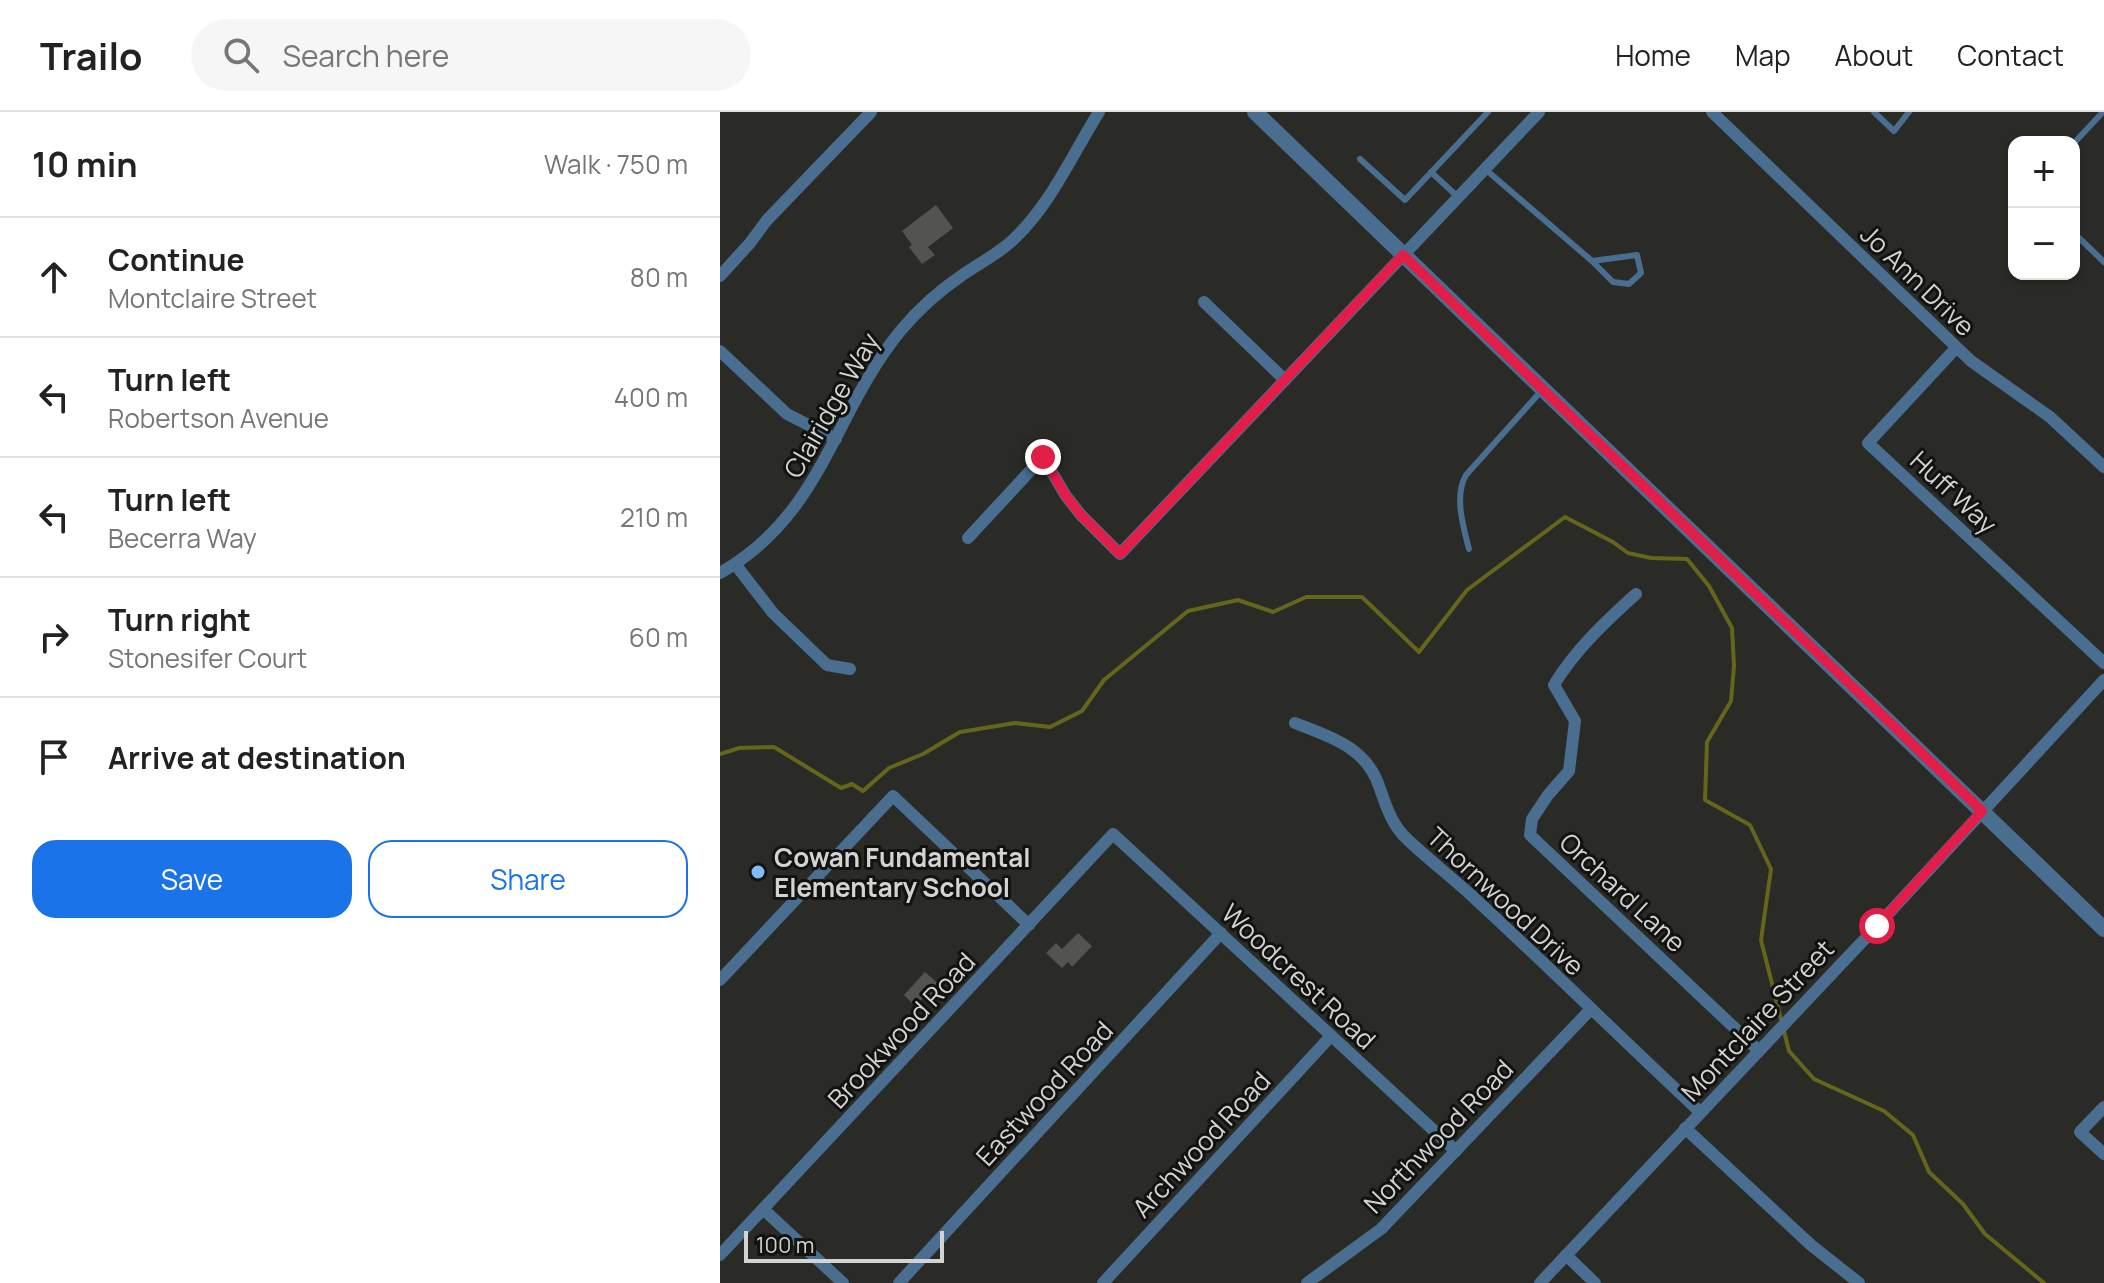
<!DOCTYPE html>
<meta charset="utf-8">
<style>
body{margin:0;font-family:Manrope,sans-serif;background:#f6f6f6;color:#222}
.controls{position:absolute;right:24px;top:24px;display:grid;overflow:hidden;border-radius:16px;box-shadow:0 2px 6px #0004}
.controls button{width:72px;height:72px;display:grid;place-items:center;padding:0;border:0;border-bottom:2px solid #e0e0e0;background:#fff;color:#222;font:40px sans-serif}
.scale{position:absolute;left:24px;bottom:20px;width:200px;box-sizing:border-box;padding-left:8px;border:4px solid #d3d3d1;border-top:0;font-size:22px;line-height:28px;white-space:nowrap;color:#d3d3d1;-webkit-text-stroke:6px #121210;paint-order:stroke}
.stop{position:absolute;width:24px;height:24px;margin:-18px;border:6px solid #e11d48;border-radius:50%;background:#fff}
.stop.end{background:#e11d48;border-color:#fff;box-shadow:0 2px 8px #0008}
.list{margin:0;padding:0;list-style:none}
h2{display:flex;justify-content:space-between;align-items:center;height:104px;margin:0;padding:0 32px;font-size:34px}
h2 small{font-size:26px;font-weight:400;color:#767676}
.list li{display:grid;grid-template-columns:52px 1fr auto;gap:24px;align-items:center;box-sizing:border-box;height:120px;padding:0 32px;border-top:2px solid #e0e0e0}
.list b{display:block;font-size:30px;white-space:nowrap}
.list p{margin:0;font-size:26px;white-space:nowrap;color:#767676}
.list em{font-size:26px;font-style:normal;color:#767676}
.actions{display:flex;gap:16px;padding:24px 32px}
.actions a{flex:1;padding:18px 0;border:2px solid #1a73e8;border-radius:24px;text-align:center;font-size:28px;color:#1a73e8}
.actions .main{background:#1a73e8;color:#fff}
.icon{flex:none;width:44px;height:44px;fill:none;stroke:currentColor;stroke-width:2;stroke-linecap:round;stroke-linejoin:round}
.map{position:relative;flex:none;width:1384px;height:1171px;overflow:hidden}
header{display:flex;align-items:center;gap:48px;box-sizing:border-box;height:112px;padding:0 40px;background:#fff;border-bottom:2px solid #e0e0e0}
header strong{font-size:38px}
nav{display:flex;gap:44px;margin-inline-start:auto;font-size:28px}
.search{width:560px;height:72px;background:#f6f6f6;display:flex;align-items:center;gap:20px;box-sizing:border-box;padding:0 28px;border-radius:44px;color:#767676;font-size:30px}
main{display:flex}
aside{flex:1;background:#fff}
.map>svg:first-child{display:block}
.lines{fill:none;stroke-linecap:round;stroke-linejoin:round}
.stream{stroke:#66651c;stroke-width:4}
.building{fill:#53544f}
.service{stroke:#496e90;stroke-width:6}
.minor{stroke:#496e90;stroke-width:12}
.tertiary{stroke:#496e90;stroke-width:16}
.route{stroke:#e11d48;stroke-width:10}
.poi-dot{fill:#7dbef9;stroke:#121210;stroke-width:3}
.labels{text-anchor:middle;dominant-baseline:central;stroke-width:6;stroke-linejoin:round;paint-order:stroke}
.street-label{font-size:26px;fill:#d3d3d1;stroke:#121210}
.poi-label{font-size:26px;font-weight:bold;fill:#d3d3d1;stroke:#121210;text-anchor:start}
</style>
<header>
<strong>Trailo</strong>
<div class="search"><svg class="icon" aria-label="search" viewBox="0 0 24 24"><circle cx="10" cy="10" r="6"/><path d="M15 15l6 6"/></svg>Search here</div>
<nav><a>Home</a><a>Map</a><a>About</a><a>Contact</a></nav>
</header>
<main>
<aside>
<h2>10 min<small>Walk · 750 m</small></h2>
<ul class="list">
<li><svg class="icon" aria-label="ahead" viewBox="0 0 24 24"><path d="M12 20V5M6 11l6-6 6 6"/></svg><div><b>Continue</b><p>Montclaire Street</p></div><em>80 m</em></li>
<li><svg class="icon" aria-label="left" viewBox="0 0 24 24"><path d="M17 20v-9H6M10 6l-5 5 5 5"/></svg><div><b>Turn left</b><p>Robertson Avenue</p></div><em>400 m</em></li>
<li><svg class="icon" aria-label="left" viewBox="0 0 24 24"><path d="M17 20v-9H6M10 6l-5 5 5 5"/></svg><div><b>Turn left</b><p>Becerra Way</p></div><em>210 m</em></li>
<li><svg class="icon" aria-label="right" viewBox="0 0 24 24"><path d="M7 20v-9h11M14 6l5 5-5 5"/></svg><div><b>Turn right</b><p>Stonesifer Court</p></div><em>60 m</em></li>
<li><svg class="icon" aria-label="arrive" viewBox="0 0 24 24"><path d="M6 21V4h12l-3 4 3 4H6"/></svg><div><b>Arrive at destination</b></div></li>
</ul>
<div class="actions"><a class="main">Save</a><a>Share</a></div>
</aside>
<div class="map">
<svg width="1384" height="1171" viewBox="0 0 1384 1171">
<rect width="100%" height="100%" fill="#2a2a26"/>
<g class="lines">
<polyline class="stream" points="0,642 19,636 54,635 121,676 132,672 143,679 169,656 203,642 240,620 295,611 330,615 362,599 384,568 468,499 518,488 553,500 586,485 642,485 699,540 747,478 845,405 893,430 908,441 931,446 967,447 989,474 1012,516 1014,554 1011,589 987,630 985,688 1030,713 1051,757 1041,828 1069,939 1094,967 1164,999 1193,1023 1209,1060 1243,1092 1265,1122 1324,1171"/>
</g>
<g class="building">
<polygon points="216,93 233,116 208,135 215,143 202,152 189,135 192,133 182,119"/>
<polygon points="358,821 372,834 352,855 348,850 342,856 326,841 336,831 342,837"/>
<polygon points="205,860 221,874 206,890 203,886 195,894 184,883"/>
</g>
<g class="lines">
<g class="service">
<polyline points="1154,0 1174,19 1189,0"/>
<polyline points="1354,31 1383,0"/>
<polyline points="640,47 685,88 768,0"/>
<polyline points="765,57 872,149 917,143 921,161 909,172 893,170 872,149"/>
<polyline points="711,60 738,85"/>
<polyline points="1354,121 1384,150"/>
<path d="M749,437C743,414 734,384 746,363L823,277"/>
</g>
<g class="minor">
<polyline points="992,0 1251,249 1330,305 1384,355"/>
<polyline points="0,164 30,131 47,108 151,0"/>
<polyline points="484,190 565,268"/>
<polyline points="1236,236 1148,331 1384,551"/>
<polyline points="0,239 67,302 116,327"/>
<polyline points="248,426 323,345 346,384 361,403 400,442 819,0"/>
<polyline points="15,452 53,501 107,553 130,557"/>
<path d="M0,461C104,402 112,301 182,217C199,197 219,179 241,164C259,151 279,142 295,126C332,90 352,43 379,0"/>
<path d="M916,482C886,509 854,539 834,573L855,609L849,659L828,683L812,707L810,723L1038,938"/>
<path d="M575,611C609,624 646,635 659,674C666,693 671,712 687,727C707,746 730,764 751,783C828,854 903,928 980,1000"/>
<polyline points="0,868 173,684 309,813"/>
<polyline points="1384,995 1360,1020 1384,1042"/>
<polyline points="965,1016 1091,1133 1139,1171"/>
<polyline points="43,1097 123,1171"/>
<polyline points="0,1143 393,722 736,1039"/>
<polyline points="846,1143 875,1171"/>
<polyline points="179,1171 501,821"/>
<polyline points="383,1171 611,924"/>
<polyline points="587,1171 661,1117 871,897"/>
<polyline points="820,1171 1157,814 1384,568"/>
</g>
<polyline class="tertiary" points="535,0 1384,817"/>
</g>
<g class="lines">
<polyline class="route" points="323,345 346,384 361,403 400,442 683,143 1262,699 1157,814"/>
</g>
<circle class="poi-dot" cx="38" cy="760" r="8"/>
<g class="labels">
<g class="street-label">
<text transform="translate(1198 168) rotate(44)">Jo Ann Drive</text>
<text transform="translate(111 293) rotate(-60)">Clairidge Way</text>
<text transform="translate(1234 380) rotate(43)">Huff Way</text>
<text transform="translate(903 780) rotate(43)">Orchard Lane</text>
<text transform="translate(786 789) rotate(43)">Thornwood Drive</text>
<text transform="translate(579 864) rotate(43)">Woodcrest Road</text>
<text transform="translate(1037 908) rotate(-47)">Montclaire Street</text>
<text transform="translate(181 918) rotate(-47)">Brookwood Road</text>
<text transform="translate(324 981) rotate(-47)">Eastwood Road</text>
<text transform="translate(718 1024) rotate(-46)">Northwood Road</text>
<text transform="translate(481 1032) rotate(-47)">Archwood Road</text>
</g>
<g class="poi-label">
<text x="54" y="745">Cowan Fundamental<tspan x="54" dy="30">Elementary School</tspan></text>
</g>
</g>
</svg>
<div class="controls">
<button>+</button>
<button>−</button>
</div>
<div class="scale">100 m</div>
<div class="stop" style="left:1157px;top:814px"></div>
<div class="stop end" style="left:323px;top:345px"></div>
</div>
</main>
